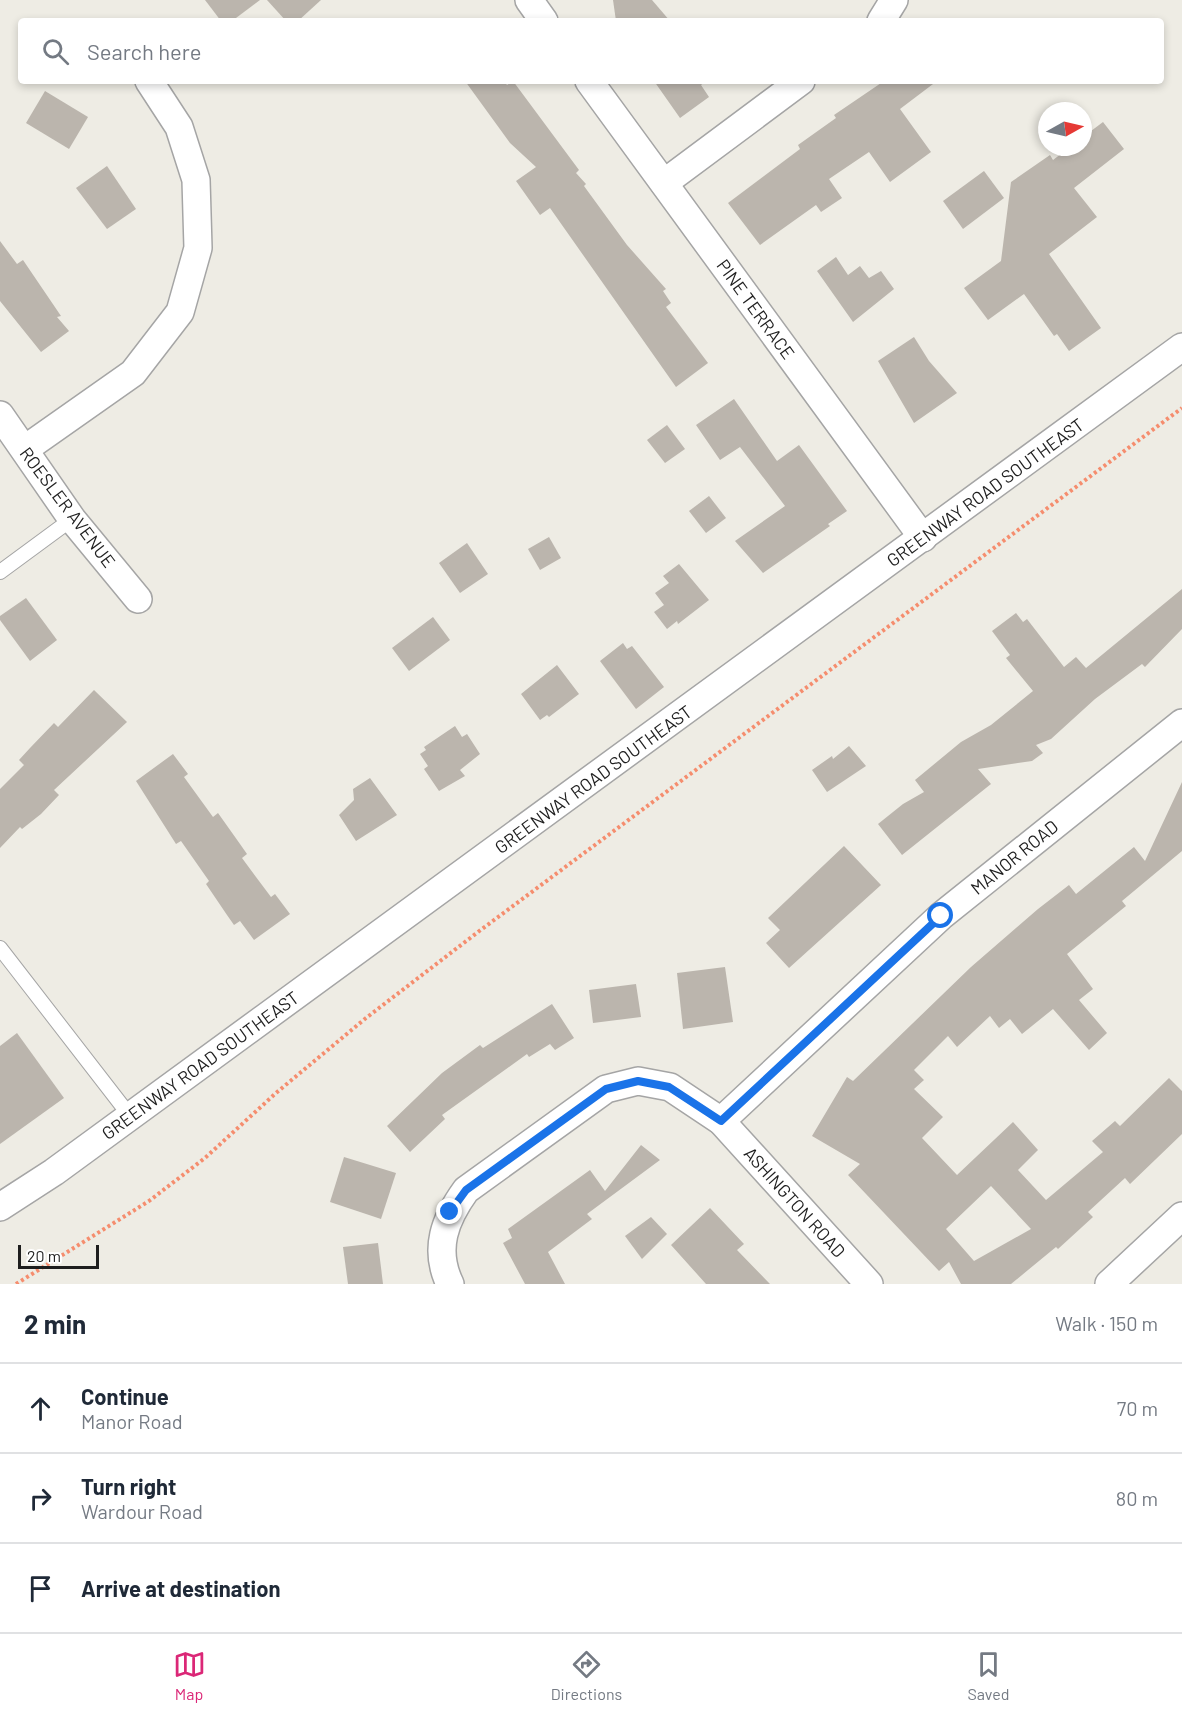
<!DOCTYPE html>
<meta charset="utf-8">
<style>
body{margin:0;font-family:Barlow,sans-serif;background:#f6f6f7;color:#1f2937}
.compass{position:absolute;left:1038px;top:102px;width:54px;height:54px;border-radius:50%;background:#fff;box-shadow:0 3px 9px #0003;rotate:82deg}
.scale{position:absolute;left:18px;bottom:15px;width:81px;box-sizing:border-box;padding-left:6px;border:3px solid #1e1e1e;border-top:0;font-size:16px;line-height:21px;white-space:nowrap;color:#1e1e1e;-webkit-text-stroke:4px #fff;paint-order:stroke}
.stop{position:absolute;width:18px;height:18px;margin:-14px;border:4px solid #1a73e8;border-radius:50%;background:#fff}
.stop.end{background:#1a73e8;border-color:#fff;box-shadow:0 2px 6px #0008}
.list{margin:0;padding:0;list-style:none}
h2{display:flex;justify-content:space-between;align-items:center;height:78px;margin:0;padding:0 24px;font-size:26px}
h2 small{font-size:20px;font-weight:400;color:#747a83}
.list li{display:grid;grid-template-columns:39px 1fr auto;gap:18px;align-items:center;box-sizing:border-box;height:90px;padding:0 24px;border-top:2px solid #e0e1e3}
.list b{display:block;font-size:22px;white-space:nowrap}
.list p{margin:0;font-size:20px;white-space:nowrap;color:#747a83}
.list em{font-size:20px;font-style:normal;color:#747a83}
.icon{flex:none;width:33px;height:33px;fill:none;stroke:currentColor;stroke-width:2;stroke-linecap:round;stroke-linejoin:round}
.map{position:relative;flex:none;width:1182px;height:1284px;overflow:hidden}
.search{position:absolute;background:#fff;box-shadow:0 3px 9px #0003;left:18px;right:18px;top:18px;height:66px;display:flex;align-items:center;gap:15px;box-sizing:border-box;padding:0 21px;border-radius:6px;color:#747a83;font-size:22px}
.sheet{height:348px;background:#fff}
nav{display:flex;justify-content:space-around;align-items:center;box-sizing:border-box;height:84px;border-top:2px solid #e0e1e3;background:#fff;font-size:16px;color:#747a83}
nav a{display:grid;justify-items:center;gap:3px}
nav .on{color:#db2777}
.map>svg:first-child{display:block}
.building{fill:#bbb5ad;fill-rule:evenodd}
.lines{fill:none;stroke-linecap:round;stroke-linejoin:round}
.service-casing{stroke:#a5a5a5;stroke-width:16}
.minor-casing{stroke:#a5a5a5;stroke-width:30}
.path{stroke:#f58d6e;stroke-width:4;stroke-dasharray:3 3;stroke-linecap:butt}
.service{stroke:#fff;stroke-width:14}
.minor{stroke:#fff;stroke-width:27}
.route{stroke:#1a73e8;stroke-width:8}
.labels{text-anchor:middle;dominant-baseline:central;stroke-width:4.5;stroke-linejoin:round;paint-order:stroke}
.street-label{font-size:18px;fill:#1e1e1e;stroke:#fff}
</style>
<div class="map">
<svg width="1182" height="1284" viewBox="0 0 1182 1284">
<rect width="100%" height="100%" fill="#eeece4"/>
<g class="building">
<polygon points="205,0 260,0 232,21 221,21"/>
<polygon points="267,0 321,0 298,21 286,21"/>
<polygon points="613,0 652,0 670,21 616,21"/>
<polygon points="465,81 504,81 507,85 513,81 579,170 576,173 586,184 584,186 627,245 666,289 663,291 671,303 666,307 708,363 676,387 550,208 540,215 516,181 536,167 510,143"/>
<polygon points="654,81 706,81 701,85 709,97 680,118"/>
<polygon points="884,81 937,81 900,109 931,152 890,182 869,152 829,179 842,198 821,212 816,205 760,245 728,203 800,149 798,145 836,118 834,115"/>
<polygon points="45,91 88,117 69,149 26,123"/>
<polygon points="1103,122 1124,149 1074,188 1097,217 1049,254 1101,328 1069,351 1057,334 1054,336 1024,294 988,320 964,288 1001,261 1011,182 1050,155 1053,160 1070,147 1083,147 1083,137"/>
<polygon points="107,166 136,209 107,229 76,188"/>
<polygon points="984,171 1004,198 963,229 943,201"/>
<polygon points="0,241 17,264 23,260 61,316 57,317 69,331 41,352 0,301"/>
<polygon points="836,257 848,275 860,266 869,278 881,271 894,289 853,322 817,271"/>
<polygon points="914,337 929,361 957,393 914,423 878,361"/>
<polygon points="734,399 777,461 799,445 847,511 828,524 830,526 763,573 735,541 785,506 740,447 720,460 696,425"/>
<polygon points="667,425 685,449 665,463 647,440"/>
<polygon points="709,496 726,518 706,533 689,511"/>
<polygon points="549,537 561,558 540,570 528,549"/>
<polygon points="467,543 488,574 460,593 439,563"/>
<polygon points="679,564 709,600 678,624 677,621 667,629 654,612 664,605 655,593 669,583 663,576"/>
<polygon points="1182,589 1182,629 1145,667 1142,664 1095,699 1051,739 1036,745 1043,753 1032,761 978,769 991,784 902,855 878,824 903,804 924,792 915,780 961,742 991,725 1033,691 1006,658 1010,655 992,631 1016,613 1023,622 1027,619 1064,667 1076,657 1086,668"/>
<polygon points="26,598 57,640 30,661 0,620 0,616"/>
<polygon points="433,617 450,640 409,671 392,648"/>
<polygon points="623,643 627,649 632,646 664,687 636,709 600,661"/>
<polygon points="557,665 579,694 549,717 547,715 540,720 521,694"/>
<polygon points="94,690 127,722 54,790 59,795 41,814 22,829 20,827 0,848 0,789 24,765 19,760 30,748 54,723 58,727"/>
<polygon points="455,726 462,737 467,734 480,754 460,770 465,776 439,791 424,769 428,766 420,754 426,750 424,747"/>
<polygon points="849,746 866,766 827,792 812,770 832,756 833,759"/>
<polygon points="173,754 188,774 184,777 213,817 218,813 240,844 247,854 242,858 256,877 271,897 275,894 290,914 254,940 240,921 234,925 227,915 206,884 209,881 181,841 176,844 136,781"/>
<polygon points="370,778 397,815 356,841 339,815 354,800 353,789"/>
<path d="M1182,782V851L1122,901L1126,906L1067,954L1093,989L1079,1000L1107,1033L1089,1050L1053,1009L1022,1034L1010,1019L999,1028L990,1016L957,1047L948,1036L914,1070L924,1080L914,1089L943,1117L922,1138L957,1175L1013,1122L1038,1150L1018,1170L1046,1200L1103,1152L1092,1141L1115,1121L1120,1126L1169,1078L1182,1091V1134L1130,1184L1125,1178L1088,1212L1093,1217L1058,1249L1056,1247L1011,1284H961L949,1262L939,1271L848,1175L860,1164L812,1136L847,1077L853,1081L971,967L1038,909L1069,885L1076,894L1134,847L1145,861ZM991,1186L1031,1229L974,1261L946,1229Z"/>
<polygon points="844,846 881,885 789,968 766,943 780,930 768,918"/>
<polygon points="725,967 733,1022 683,1029 677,973"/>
<polygon points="636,984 641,1017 593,1023 589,990"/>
<polygon points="552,1004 574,1038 555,1050 550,1044 529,1057 527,1054 442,1115 445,1119 410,1152 387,1126 442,1073 480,1045 483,1048"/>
<polygon points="17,1033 64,1098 0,1144 0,1046"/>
<polygon points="641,1145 660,1160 587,1214 592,1219 548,1252 565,1284 525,1284 503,1243 512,1238 508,1229 590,1170 605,1191"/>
<polygon points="344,1157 396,1173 381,1219 330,1202"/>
<polygon points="710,1208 744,1244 737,1250 770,1284 706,1284 671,1245"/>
<polygon points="651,1217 667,1234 642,1259 625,1236"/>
<polygon points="378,1243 383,1284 348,1284 343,1247"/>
</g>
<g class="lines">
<defs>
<g id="service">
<polyline points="0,572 72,519"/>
<polyline points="0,948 130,1116"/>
</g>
<g id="minor">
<polyline points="529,0 544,21"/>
<polyline points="881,21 894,0"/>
<polyline points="589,81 923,538"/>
<polyline points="664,183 801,81"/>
<polyline points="0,415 72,519 138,599"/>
<polyline points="25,449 133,373 180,312 198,248 196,180 179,127 149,81"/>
<polyline points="721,1121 941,916 1182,723"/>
<polyline points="0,1207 54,1172 1182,347"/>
<path d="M450,1284C433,1249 445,1219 466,1190L606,1089L638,1081L670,1087L721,1121L869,1284"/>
<polyline points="1109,1284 1182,1216"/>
</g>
</defs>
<use href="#service" class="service-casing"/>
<use href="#minor" class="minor-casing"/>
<polyline class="path" points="16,1284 149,1201 205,1158 276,1093 366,1018 478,932 1182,408"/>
<use href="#service" class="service"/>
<use href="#minor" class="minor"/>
</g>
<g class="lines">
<polyline class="route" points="450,1212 466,1190 606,1089 638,1081 669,1087 721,1121 941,916"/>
</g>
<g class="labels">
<g class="street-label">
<text transform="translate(756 309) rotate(54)">PINE TERRACE</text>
<text transform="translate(985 492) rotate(-36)">GREENWAY ROAD SOUTHEAST</text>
<text transform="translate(68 507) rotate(53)">ROESLER AVENUE</text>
<text transform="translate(593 779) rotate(-36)">GREENWAY ROAD SOUTHEAST</text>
<text transform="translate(1014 857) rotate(-39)">MANOR ROAD</text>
<text transform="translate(200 1065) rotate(-36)">GREENWAY ROAD SOUTHEAST</text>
<text transform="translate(795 1202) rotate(48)">ASHINGTON ROAD</text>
</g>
</g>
</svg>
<svg class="compass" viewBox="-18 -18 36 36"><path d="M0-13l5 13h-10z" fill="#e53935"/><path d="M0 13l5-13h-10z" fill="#747a83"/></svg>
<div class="scale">20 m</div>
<div class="stop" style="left:941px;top:916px"></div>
<div class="stop end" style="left:450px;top:1212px"></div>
<div class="search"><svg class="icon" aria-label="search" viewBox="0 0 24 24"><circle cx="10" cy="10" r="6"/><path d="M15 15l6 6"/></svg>Search here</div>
</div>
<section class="sheet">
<h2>2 min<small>Walk · 150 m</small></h2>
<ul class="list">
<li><svg class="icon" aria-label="ahead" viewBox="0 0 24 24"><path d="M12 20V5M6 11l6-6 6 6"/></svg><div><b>Continue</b><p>Manor Road</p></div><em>70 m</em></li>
<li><svg class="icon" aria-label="right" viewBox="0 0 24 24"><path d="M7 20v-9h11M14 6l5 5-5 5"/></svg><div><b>Turn right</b><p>Wardour Road</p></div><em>80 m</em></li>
<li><svg class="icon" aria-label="arrive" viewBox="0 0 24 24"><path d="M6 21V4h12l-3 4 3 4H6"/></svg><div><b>Arrive at destination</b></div></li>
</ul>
</section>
<nav>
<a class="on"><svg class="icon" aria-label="map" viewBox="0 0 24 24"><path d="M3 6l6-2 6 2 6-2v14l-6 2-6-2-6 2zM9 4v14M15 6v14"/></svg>Map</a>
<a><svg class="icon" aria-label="directions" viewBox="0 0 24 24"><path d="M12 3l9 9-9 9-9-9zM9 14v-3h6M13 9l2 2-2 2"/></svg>Directions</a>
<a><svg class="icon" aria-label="saved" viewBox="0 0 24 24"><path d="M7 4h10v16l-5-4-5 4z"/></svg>Saved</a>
</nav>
